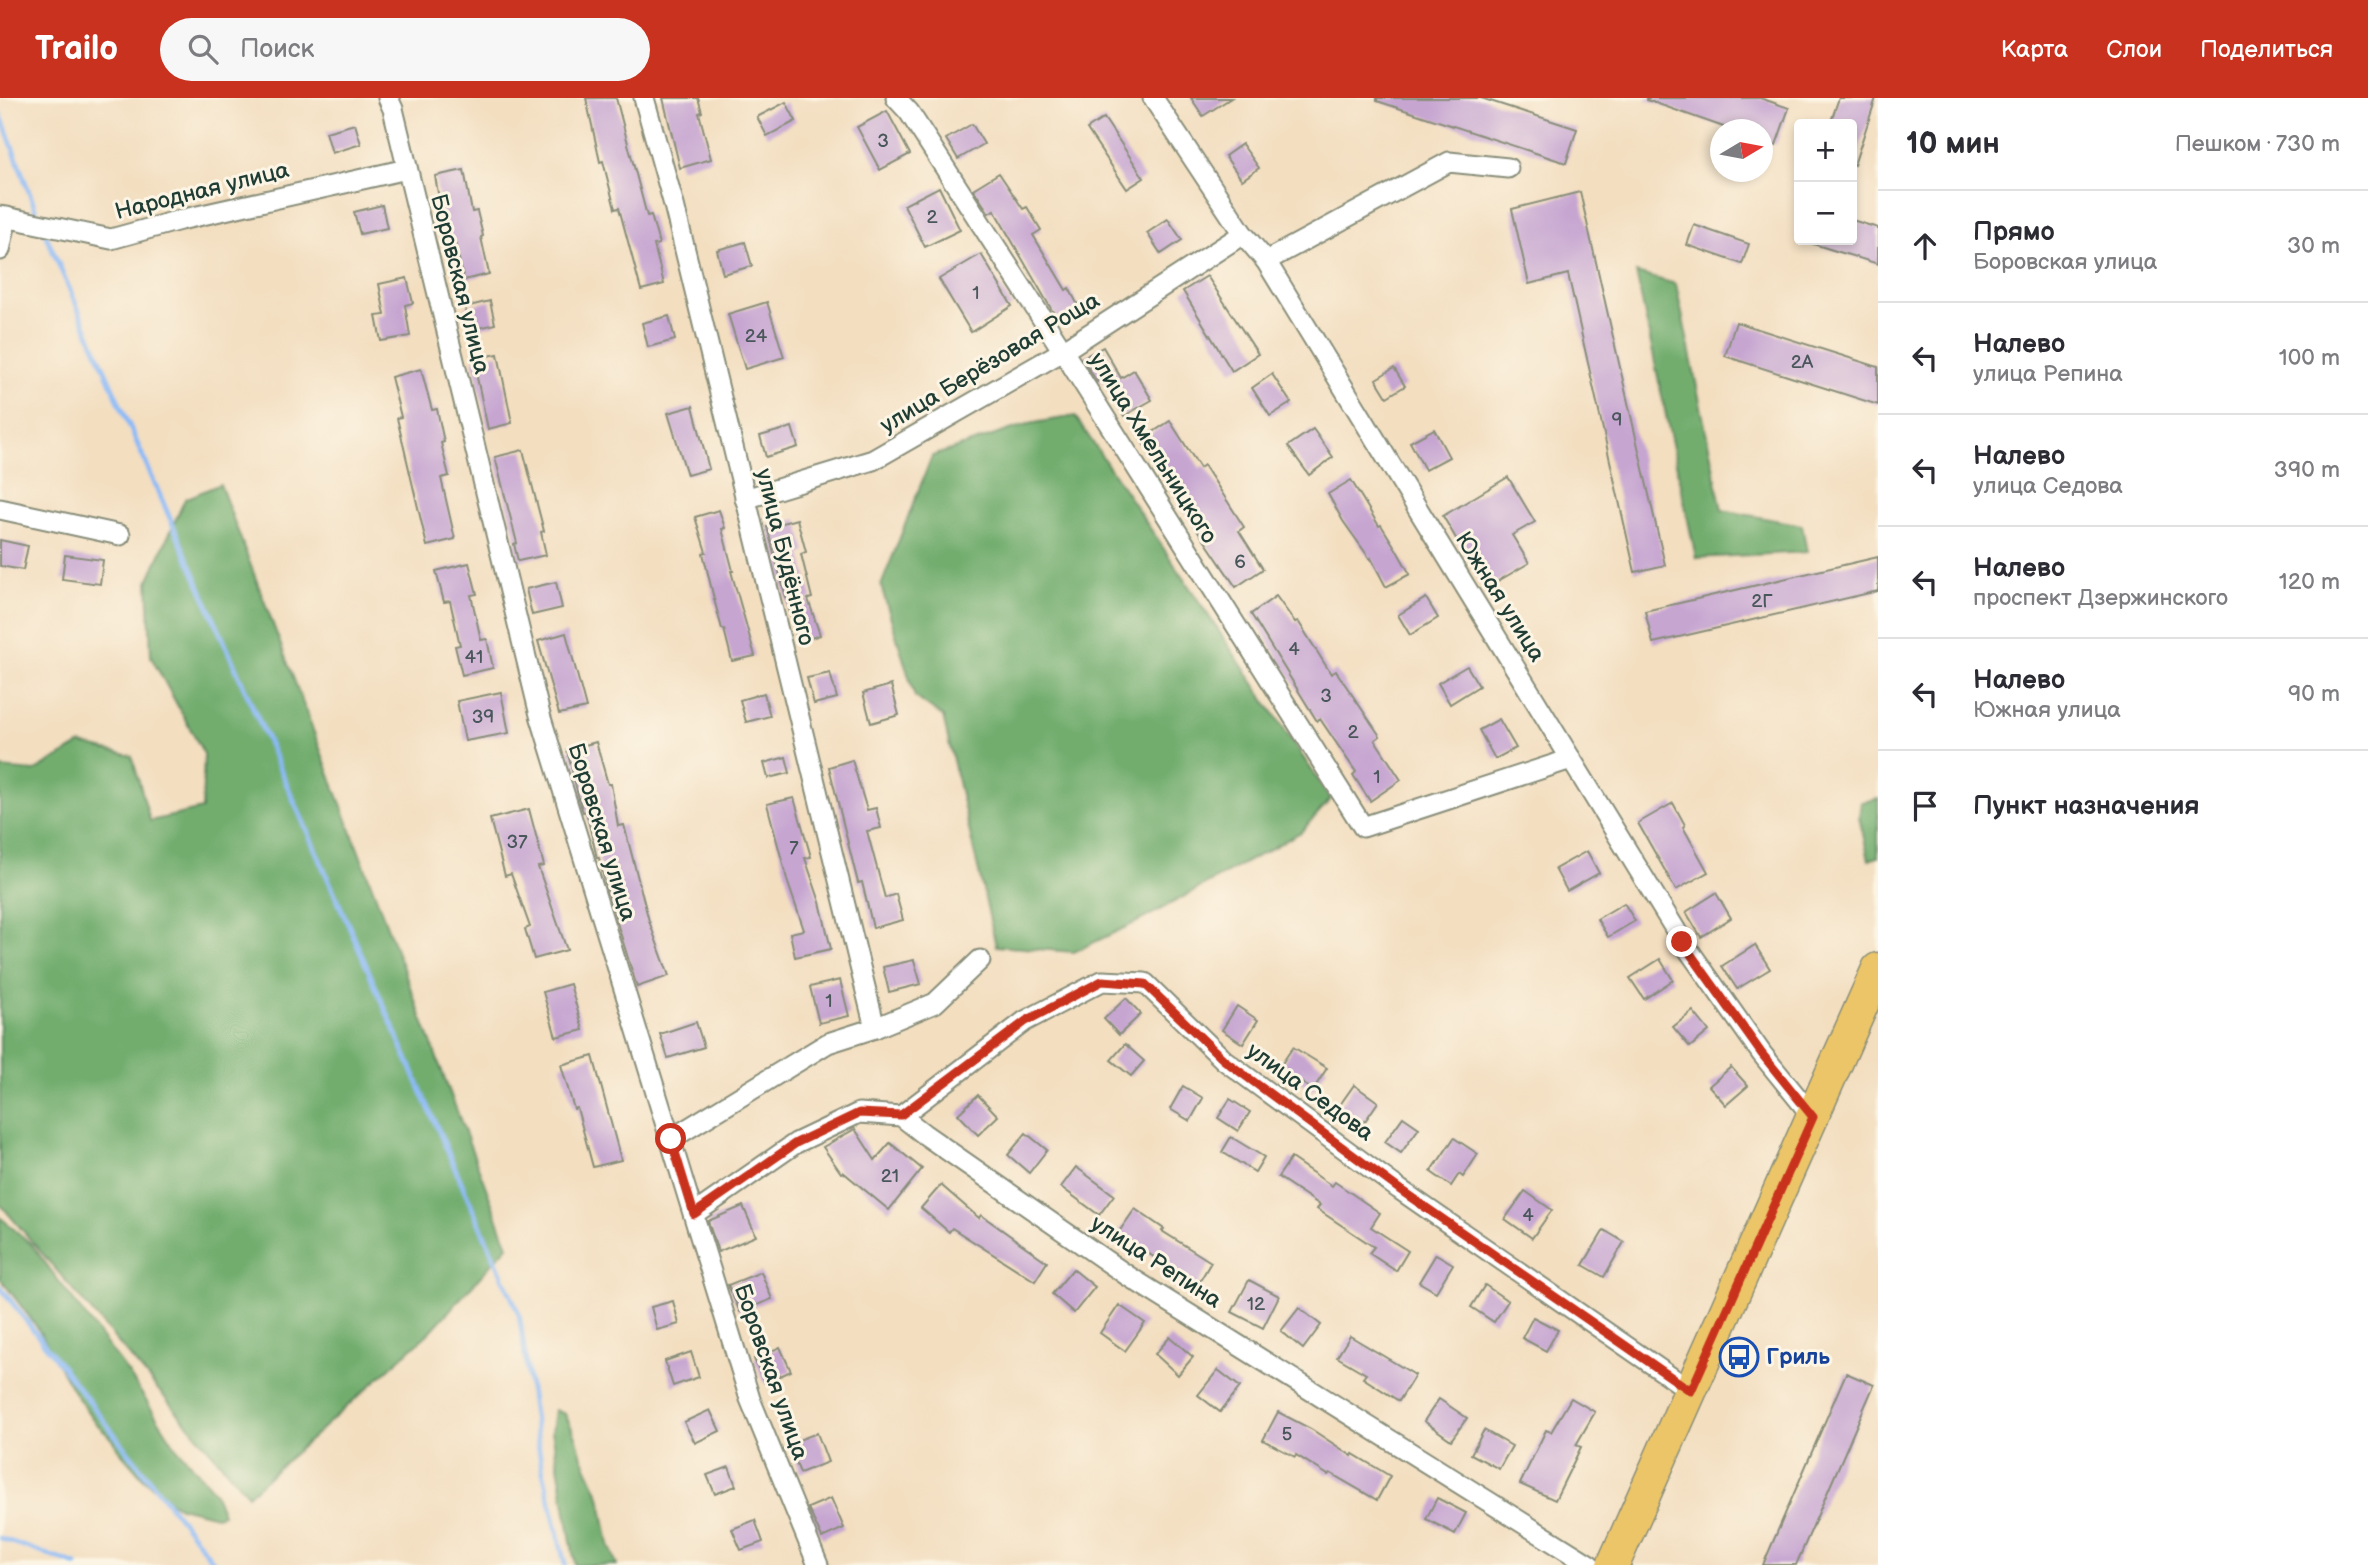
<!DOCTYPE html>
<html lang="ru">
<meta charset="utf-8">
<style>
body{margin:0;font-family:"Balsamiq Sans",sans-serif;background:#f7f7f7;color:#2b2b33}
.controls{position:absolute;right:21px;top:21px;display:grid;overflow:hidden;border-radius:7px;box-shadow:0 4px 10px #0003}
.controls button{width:63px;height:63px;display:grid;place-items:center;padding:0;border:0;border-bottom:2px solid #e1e1e2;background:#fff;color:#2b2b33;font:35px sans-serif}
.compass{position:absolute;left:1710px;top:21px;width:63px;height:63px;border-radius:50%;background:#fff;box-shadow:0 4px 10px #0003;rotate:80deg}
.stop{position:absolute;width:21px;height:21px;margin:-16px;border:5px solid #c8321e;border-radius:50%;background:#fff}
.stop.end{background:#c8321e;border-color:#fff;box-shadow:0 2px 7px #0008}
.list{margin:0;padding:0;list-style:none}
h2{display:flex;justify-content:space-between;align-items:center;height:91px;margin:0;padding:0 28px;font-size:30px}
h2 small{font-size:23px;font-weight:400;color:#7c7c81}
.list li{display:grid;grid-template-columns:46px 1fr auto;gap:21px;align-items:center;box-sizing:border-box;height:112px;padding:0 28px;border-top:2px solid #e1e1e2}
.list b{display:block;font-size:26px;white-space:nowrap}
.list p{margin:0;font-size:23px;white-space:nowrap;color:#7c7c81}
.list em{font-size:23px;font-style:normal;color:#7c7c81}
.icon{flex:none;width:38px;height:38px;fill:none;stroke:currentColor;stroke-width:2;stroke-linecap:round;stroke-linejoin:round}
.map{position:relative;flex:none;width:1878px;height:1467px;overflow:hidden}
header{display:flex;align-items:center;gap:42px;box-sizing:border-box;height:98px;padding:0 35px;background:#c8321e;color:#fff}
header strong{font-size:33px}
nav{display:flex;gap:38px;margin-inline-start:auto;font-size:24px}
.search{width:490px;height:63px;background:#f7f7f7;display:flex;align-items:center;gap:18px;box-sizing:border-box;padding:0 24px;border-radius:38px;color:#7c7c81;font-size:26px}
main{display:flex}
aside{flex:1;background:#fff}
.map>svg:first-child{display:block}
.forest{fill:#72ad6e;stroke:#487551;stroke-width:2}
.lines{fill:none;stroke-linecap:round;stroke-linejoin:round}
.stream{stroke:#8bbaf6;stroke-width:5}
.building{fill:#c6a5d1}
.minor-casing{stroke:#898e7a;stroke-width:23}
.primary-casing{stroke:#898e7a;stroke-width:35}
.minor{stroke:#fff;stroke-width:19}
.primary{stroke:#ecc569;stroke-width:32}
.route{stroke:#c8321e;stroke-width:9}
.labels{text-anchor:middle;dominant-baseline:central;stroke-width:6;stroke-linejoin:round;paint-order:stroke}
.number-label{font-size:19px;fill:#49575b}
.street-label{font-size:23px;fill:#1f3d34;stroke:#fcf5e5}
.transit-label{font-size:23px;font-weight:bold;fill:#164399;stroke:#fcf5e5;text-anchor:start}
</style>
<header>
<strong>Trailo</strong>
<div class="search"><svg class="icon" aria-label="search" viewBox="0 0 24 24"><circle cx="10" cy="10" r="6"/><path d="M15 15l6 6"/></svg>Поиск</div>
<nav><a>Карта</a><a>Слои</a><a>Поделиться</a></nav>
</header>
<main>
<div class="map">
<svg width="1878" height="1467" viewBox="0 0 1878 1467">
<rect width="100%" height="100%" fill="#fcf5e5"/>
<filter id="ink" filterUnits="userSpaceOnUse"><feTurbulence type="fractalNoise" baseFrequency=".0143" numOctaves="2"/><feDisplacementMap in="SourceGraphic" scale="14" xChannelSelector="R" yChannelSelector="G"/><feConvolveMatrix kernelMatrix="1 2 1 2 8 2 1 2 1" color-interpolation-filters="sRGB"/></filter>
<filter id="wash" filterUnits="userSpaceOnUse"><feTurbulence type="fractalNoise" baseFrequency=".00686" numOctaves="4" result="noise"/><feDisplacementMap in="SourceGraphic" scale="28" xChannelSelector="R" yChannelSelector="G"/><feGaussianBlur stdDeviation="1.57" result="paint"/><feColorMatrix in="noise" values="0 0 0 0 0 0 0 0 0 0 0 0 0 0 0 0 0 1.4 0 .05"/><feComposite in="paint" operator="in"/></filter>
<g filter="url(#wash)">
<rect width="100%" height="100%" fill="#f3dec0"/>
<g class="forest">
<polygon points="1636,175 1676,186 1722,412 1802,427 1807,454 1696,460"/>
<polygon points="1075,318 1331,701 1301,734 1143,821 1074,854 996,848 943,619 915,599 881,488 932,358 1028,326"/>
<polygon points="220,386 508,1148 430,1234 248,1397 0,1106 0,670 35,673 81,646 132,658 150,723 202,711 204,656 151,559 148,483 185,401"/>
<polygon points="1878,701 1878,759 1869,762 1859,719 1861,704"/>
<polygon points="0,1119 31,1146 129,1276 176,1349 214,1393 223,1416 216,1418 180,1409 170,1404 144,1381 118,1351 113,1342 95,1324 75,1296 37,1229 0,1180"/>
<polygon points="555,1312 565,1316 577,1341 582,1359 600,1398 609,1446 617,1467 575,1467 552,1333"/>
</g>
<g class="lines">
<g class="stream">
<polyline points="0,15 39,121"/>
<polyline points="44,133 519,1216 541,1365 565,1467"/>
<polyline points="0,1189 216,1467"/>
<polyline points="0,1440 77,1467"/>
</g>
</g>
<g id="blocks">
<g class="building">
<polygon points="586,0 616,0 647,118 651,117 659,146 654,147 664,186 641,192 619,110 615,111 603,63 600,64"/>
<polygon points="663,0 698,0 702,14 699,15 711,61 680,70"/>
<polygon points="1191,0 1231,0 1203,18"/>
<polygon points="1377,0 1481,0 1577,31 1566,65 1377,3"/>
<polygon points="1647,0 1760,0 1789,10 1776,47 1762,42 1762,32 1732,32 1647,2"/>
<polygon points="1839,0 1876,0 1854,67 1852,66 1852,26 1830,26"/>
<polygon points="786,4 796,23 767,38 757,19"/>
<polygon points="887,13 910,56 880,72 857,29"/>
<polygon points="1104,20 1144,80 1127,91 1087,31"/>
<polygon points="355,26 361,46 332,55 326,34"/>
<polygon points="972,26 984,46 958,61 946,41"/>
<polygon points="1242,46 1259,70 1242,82 1225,58"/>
<polygon points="464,72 472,114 477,113 483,138 481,139 489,176 464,182 455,145 447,147 435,78"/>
<polygon points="999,75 1023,111 1027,109 1041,132 1033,137 1066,192 1069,190 1079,209 1057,221 994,112 989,115 973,91"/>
<polygon points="939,89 960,132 925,149 904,107"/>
<polygon points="1580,94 1665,467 1635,474 1568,176 1529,186 1512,111"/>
<polygon points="382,107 387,130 360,136 354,114"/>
<polygon points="1168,121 1182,142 1161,156 1147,135"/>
<polygon points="1852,122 1878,130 1878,166 1810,145 1810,142 1852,142"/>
<polygon points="1694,127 1749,146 1742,166 1687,147"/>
<polygon points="745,144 752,168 723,176 717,152"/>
<polygon points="981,156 1012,208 971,234 939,181"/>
<polygon points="1207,178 1258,256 1232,273 1183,193"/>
<polygon points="407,180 413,205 405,207 410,238 381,243 376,218 385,217 379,186"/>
<polygon points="490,203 495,226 470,232 465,209"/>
<polygon points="767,204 784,259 745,271 728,216"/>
<polygon points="669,218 675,242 648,249 642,225"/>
<polygon points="1736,224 1878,269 1878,307 1725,258"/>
<polygon points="1103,249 1121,280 1134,272 1152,302 1124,318 1102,281 1097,284 1082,260"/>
<polygon points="498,256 512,325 488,331 473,261"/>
<polygon points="1394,270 1405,288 1387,299 1376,281"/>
<polygon points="421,271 432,312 437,311 444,344 441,345 449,378 441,380 455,441 427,448 397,320 401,319 391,279"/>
<polygon points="1272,276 1291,305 1270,318 1252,290"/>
<polygon points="693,308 709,371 687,377 668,315"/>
<polygon points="1170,323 1200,370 1204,367 1244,429 1239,433 1263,471 1236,489 1186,415 1141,342"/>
<polygon points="792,329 798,349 766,359 760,338"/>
<polygon points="1313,331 1333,359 1309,377 1288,348"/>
<polygon points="1434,331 1449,359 1425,372 1410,344"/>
<polygon points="523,352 544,433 541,434 546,457 518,463 514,446 517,445 495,359"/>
<polygon points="1508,379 1535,424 1512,437 1529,465 1493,486 1477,459 1469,463 1443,418"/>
<polygon points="1351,382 1379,428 1381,427 1396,451 1410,476 1386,489 1371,460 1370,461 1343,423 1328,396"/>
<polygon points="719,412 725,430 722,431 733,473 731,473 755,558 732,563 724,531 722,531 714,501 703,455 706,454 695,419"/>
<polygon points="797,421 806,454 801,456 812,500 808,501 820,537 798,544 767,429"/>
<polygon points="0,442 28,448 23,472 0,468"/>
<polygon points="65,457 103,462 100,486 62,481"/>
<polygon points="1878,459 1878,493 1653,545 1645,513"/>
<polygon points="469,465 477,496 471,497 481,542 487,541 493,570 462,577 455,548 460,547 450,503 444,504 436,473"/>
<polygon points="556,484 562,510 532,517 526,491"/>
<polygon points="1276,498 1295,524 1298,523 1331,576 1336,573 1359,607 1380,638 1375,642 1401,682 1370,703 1353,677 1356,674 1320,621 1317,623 1251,516"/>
<polygon points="1426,500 1438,520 1410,537 1398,517"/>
<polygon points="566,535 586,610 559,616 538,543"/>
<polygon points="1467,568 1479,588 1450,606 1438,585"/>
<polygon points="830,575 837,600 814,606 807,580"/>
<polygon points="891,587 899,617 871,625 863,595"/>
<polygon points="501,594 509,635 465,643 457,603"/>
<polygon points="764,595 770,618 746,624 740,602"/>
<polygon points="1499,621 1516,650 1495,661 1479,632"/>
<polygon points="596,644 608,686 611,686 618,728 624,727 649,823 669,878 637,889 606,789 599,760 597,760 586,713 583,714 579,701 567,652"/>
<polygon points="786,659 790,675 768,680 764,665"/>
<polygon points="852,662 867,712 876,710 881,730 867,733 885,800 896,796 903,822 873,830 862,784 858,785 829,669"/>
<polygon points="794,700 811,759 805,760 820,804 831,851 795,859 790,835 804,832 788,785 767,706"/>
<polygon points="1673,705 1685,727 1683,729 1708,774 1676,792 1638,725"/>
<polygon points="529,711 544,768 538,769 567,852 534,861 525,831 530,829 511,776 505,778 490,721"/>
<polygon points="1587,753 1599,775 1567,793 1555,771"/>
<polygon points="1716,795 1731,820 1701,839 1686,814"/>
<polygon points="1624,805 1635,823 1608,839 1597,821"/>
<polygon points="1755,847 1770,871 1737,891 1722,868"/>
<polygon points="1660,861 1673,882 1644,901 1630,880"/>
<polygon points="914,862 921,886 889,894 883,869"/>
<polygon points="840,882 849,918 819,925 810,889"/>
<polygon points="570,886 583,932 556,939 543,894"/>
<polygon points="1126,900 1141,916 1119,937 1104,921"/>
<polygon points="1237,908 1258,922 1243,946 1222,932"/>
<polygon points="1693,913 1709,933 1690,949 1673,929"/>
<polygon points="696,924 704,949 668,960 660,936"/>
<polygon points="1125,946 1144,963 1131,978 1111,962"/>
<polygon points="1293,949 1327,970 1313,992 1279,970"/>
<polygon points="593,958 621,1062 593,1069 577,1010 574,1011 561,967"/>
<polygon points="1731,969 1748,988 1726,1007 1709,988"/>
<polygon points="1354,987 1378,1004 1361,1029 1337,1011"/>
<polygon points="1183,988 1203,1000 1190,1023 1170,1011"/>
<polygon points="978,997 998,1018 978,1037 958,1016"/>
<polygon points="1230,1001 1250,1014 1238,1033 1218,1020"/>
<polygon points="1403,1019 1419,1030 1401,1055 1385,1044"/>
<polygon points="855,1031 875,1062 890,1045 922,1071 889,1112 843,1074 841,1075 823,1049"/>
<polygon points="1026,1035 1047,1052 1029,1075 1008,1057"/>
<polygon points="1231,1039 1264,1059 1255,1074 1222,1054"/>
<polygon points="1454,1040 1478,1056 1463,1079 1459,1076 1451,1088 1431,1074"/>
<polygon points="1291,1060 1332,1088 1335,1084 1380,1115 1371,1129 1408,1153 1396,1173 1369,1155 1374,1149 1317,1111 1320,1107 1278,1079"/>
<polygon points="1076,1069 1114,1097 1099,1117 1061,1089"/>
<polygon points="941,1087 979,1120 981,1117 1047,1164 1035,1183 952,1130 949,1134 921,1110"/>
<polygon points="1525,1093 1552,1112 1532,1140 1505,1121"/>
<polygon points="743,1108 756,1138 718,1154 708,1123"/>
<polygon points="1135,1111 1164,1131 1162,1133 1211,1164 1197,1188 1118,1135"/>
<polygon points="1604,1132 1624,1144 1604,1179 1583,1167"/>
<polygon points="1436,1156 1453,1166 1436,1194 1419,1184"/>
<polygon points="1073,1171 1095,1189 1074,1215 1052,1196"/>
<polygon points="761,1174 772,1201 740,1214 728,1187"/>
<polygon points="1249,1182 1279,1198 1263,1230 1232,1214"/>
<polygon points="1485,1187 1508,1203 1494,1224 1471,1209"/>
<polygon points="673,1203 679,1226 657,1232 651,1209"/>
<polygon points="1119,1207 1145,1225 1125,1253 1100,1235"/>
<polygon points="1299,1210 1321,1227 1303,1251 1281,1233"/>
<polygon points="1533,1219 1558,1232 1546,1253 1522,1240"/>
<polygon points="1350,1238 1415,1277 1399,1303 1363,1280 1366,1276 1337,1259"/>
<polygon points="1170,1239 1193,1259 1178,1277 1155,1256"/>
<polygon points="780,1249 791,1273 765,1285 754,1261"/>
<polygon points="691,1254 699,1279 673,1288 665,1263"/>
<polygon points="1218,1272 1240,1289 1220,1314 1198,1297"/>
<polygon points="1846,1275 1874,1287 1796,1467 1763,1467"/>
<polygon points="1571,1300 1595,1314 1576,1347 1581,1349 1555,1402 1520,1386 1546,1332 1551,1334"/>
<polygon points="1439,1301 1467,1320 1451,1342 1424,1323"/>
<polygon points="710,1312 720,1333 695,1345 684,1324"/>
<polygon points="1278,1314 1311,1331 1352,1358 1353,1356 1390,1378 1377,1402 1330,1375 1328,1377 1296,1357 1295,1359 1263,1342"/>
<polygon points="1484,1332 1512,1348 1499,1371 1471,1356"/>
<polygon points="817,1335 828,1364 800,1375 788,1346"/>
<polygon points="729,1369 736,1388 715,1396 707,1377"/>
<polygon points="831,1400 844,1430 822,1440 808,1410"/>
<polygon points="1437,1400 1466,1415 1455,1436 1426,1421"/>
<polygon points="755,1422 763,1444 741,1452 732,1431"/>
</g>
</g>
</g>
<g filter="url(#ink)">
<use href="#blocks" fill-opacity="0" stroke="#898e7a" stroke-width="2"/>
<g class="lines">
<defs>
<g id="minor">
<polyline points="388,0 393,11 540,617 750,1301 818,1467"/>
<polyline points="644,0 674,107 875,930"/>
<polyline points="896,0 909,14 1063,253 1363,729 1571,661"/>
<polyline points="1153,0 1243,136 1266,163 1683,844 1762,956 1813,1019"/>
<polyline points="0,118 111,141 180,122 407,71"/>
<polyline points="0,152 7,119"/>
<polyline points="1266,163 1449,64 1508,70"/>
<polyline points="745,401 873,362 1063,253 1243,136"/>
<polyline points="0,411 120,437"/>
<polyline points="901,1018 1025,923 1102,883 1145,885 1224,962 1399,1091 1691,1293"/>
<polyline points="671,1041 828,945 875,930 935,905 980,862"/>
<polyline points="694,1116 796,1045 859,1015 901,1018 924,1036 1128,1178 1590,1467"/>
</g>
<polyline id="primary" points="1613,1467 1878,871"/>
</defs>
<use href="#minor" class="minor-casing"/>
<use href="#primary" class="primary-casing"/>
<use href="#minor" class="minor"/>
<use href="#primary" class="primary"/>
</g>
</g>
<g class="lines" filter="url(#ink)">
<polyline class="route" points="671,1041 694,1116 796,1045 859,1015 901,1017 1026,923 1102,883 1145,886 1224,962 1399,1091 1691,1293 1813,1019 1762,956 1682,844"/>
</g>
<defs>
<symbol id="bus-ring" viewBox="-11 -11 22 22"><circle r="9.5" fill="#fcf5e5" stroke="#1a4fb4" stroke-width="1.5"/><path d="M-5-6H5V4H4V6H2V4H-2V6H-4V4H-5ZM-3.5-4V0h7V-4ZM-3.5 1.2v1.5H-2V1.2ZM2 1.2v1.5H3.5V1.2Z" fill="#1a4fb4"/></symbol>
</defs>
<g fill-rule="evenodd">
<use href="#bus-ring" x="1717" y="1237" width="44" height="44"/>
</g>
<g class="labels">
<g class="number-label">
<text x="883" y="43">3</text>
<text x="932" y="119">2</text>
<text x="976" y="195">1</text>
<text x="756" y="238">24</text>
<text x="1802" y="264">2А</text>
<text x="1617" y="322">9</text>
<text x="1240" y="464">6</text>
<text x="1762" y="503">2Г</text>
<text x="1294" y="551">4</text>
<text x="474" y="559">41</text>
<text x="1326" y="598">3</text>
<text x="483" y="619">39</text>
<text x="1353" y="634">2</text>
<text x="1377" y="679">1</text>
<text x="517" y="744">37</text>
<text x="794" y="750">7</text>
<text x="829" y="903">1</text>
<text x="890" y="1078">21</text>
<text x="1528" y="1117">4</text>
<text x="1256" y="1206">12</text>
<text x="1287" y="1336">5</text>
</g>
<g class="street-label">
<text transform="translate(202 93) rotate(-14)">Народная улица</text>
<text transform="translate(460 186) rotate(76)">Боровская улица</text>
<text transform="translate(990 265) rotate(-31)">улица Берёзовая Роща</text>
<text transform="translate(1153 350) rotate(58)">улица Хмельницкого</text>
<text transform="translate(785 459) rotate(76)">улица Будённого</text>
<text transform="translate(1500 499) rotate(58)">Южная улица</text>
<text transform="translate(602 734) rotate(73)">Боровская улица</text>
<text transform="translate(1310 994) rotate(36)">улица Седова</text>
<text transform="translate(1156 1164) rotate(33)">улица Репина</text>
<text transform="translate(771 1274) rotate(71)">Боровская улица</text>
</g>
<g class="transit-label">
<text x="1766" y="1259">Гриль</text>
</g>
</g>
</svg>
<div class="controls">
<button>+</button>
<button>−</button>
</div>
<svg class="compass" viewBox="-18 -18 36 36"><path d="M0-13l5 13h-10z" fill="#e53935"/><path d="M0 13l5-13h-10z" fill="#7c7c81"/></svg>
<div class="stop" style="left:671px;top:1041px"></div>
<div class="stop end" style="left:1682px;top:844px"></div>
</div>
<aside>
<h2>10 мин<small>Пешком · 730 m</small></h2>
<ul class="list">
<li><svg class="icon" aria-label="ahead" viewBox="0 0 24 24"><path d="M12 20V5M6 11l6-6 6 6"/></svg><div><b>Прямо</b><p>Боровская улица</p></div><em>30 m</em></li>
<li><svg class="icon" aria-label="left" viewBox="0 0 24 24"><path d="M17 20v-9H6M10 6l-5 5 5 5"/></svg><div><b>Налево</b><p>улица Репина</p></div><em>100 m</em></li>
<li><svg class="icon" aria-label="left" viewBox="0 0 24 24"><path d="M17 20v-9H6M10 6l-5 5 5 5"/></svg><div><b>Налево</b><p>улица Седова</p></div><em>390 m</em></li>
<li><svg class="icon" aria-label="left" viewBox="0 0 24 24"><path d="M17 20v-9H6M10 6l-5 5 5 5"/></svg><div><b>Налево</b><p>проспект Дзержинского</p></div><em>120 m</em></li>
<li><svg class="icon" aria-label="left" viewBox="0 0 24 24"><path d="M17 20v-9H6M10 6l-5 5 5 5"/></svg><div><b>Налево</b><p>Южная улица</p></div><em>90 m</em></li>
<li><svg class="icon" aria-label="arrive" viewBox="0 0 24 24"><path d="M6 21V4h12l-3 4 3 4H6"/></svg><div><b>Пункт назначения</b></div></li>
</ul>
</aside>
</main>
